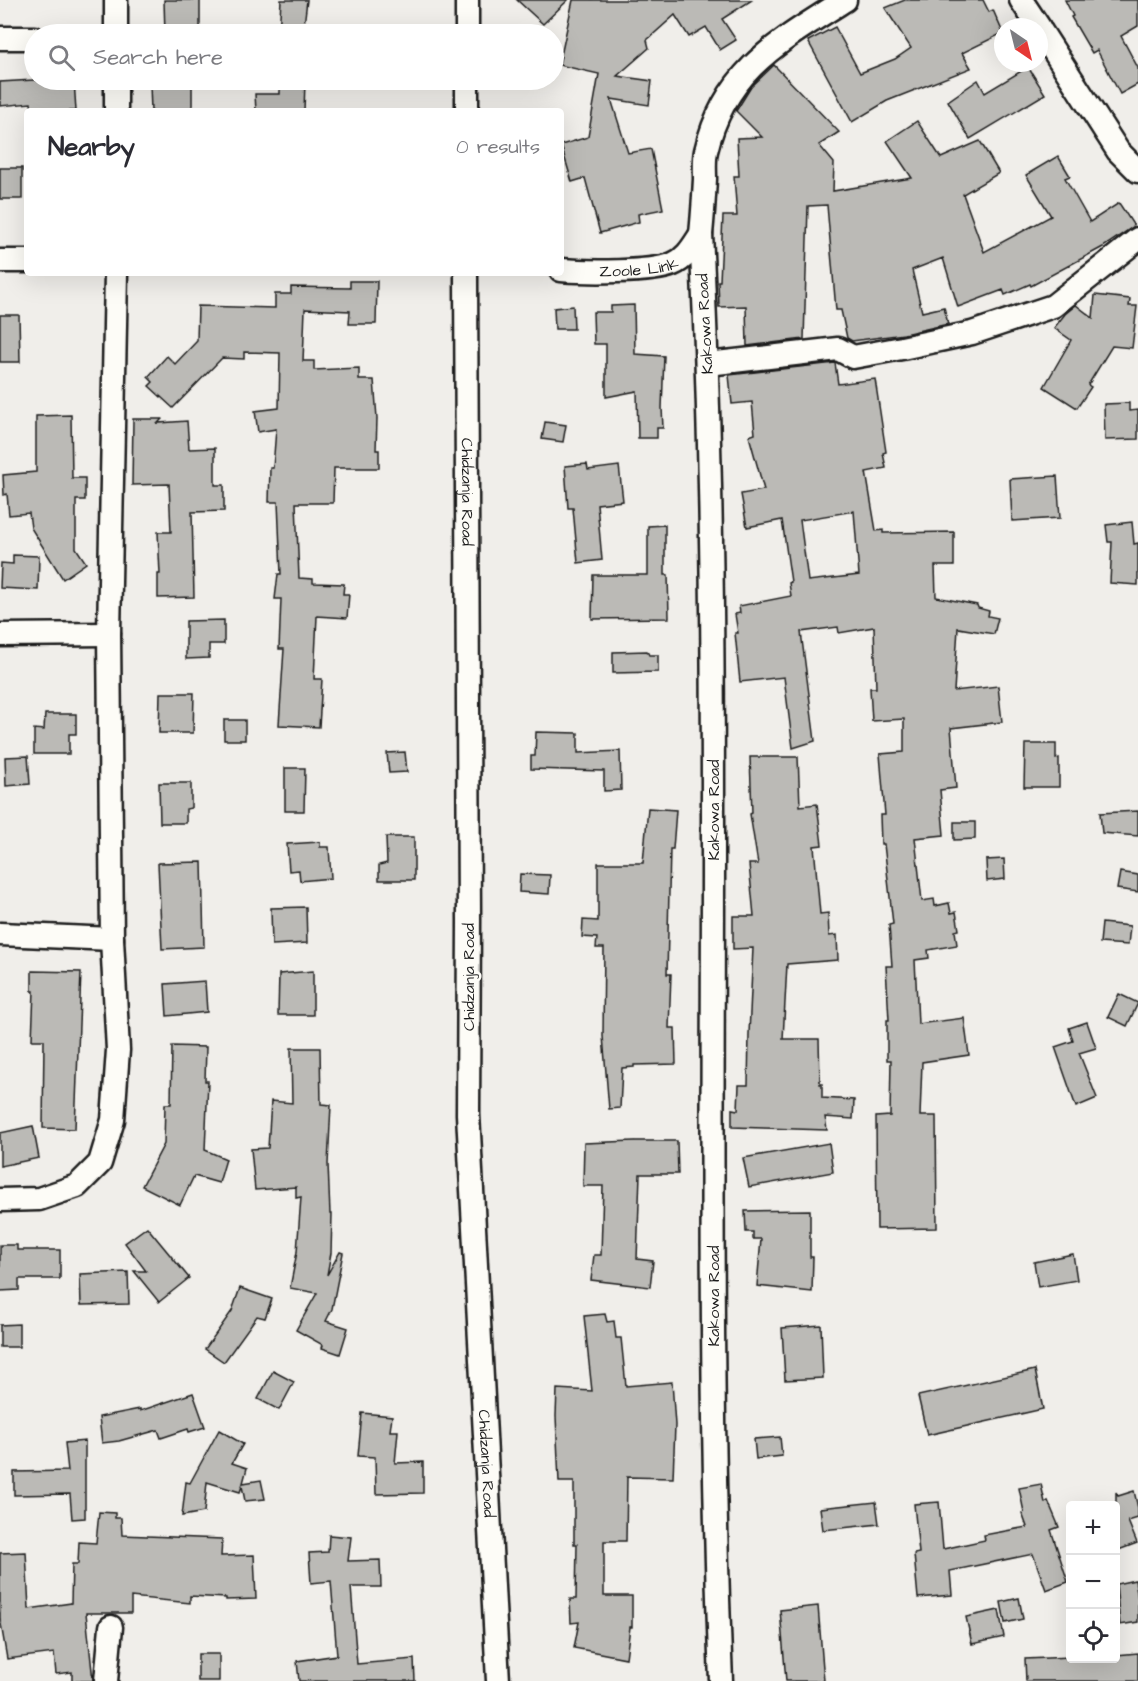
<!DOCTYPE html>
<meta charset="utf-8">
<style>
body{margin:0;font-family:"Architects Daughter",sans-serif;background:#f2f2f3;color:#2b2b33}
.controls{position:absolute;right:18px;bottom:18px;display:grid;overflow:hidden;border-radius:6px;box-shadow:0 6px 24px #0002}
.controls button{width:54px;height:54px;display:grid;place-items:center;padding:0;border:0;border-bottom:2px solid #e1e1e2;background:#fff;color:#2b2b33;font:30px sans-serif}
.compass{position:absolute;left:994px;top:18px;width:54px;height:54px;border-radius:50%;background:#fff;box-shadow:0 6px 24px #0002;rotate:145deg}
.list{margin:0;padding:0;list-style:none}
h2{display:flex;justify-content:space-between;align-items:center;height:78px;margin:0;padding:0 24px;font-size:26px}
h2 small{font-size:20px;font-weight:400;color:#7c7c81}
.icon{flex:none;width:33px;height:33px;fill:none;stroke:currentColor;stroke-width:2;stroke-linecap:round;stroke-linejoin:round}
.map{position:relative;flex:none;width:1138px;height:1681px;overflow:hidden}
.search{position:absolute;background:#fff;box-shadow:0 6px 24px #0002;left:24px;top:24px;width:540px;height:66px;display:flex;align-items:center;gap:15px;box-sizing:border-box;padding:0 21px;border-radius:33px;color:#7c7c81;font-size:22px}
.panel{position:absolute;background:#fff;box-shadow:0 6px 24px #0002;left:24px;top:108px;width:540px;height:168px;border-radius:6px}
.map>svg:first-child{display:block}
.building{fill:#bbbab6;stroke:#1c1c1c;stroke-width:1.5;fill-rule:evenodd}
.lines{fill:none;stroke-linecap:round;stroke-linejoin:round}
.minor-casing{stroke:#1c1c1c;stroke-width:27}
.minor{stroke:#fdfcf7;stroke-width:22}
.labels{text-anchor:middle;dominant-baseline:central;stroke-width:5;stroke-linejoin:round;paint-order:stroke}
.street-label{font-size:16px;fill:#1c1c1c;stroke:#fdfcf7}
</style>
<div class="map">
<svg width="1138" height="1681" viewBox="0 0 1138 1681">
<rect width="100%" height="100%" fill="#f0eeea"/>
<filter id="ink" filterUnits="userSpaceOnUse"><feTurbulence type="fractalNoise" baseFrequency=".0167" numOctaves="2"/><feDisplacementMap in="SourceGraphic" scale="12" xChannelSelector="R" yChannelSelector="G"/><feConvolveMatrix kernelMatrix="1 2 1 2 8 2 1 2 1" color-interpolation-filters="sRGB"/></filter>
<g filter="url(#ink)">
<g class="building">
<polygon points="164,0 200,0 200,34 165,34"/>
<polygon points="281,0 307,0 303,34 279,34"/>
<polygon points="517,0 568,0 543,24"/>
<polygon points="573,0 752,0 722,19 736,40 720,50 706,27 689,37 675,15 647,40 649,48 617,76 652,81 649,105 611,99 628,153 651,149 663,209 638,214 639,222 600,233 585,178 572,182 561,145 588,137 599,74 559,65"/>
<polygon points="905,0 983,0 989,12 993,10 1003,33 962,53 971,68 887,101 852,122 808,41 835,27 860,73 895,59 911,48 885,8"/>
<polygon points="1065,0 1138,0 1138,26 1121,36 1138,68 1138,84 1120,94 1097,50 1092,53 1071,17 1073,16"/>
<polygon points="774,65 839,132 819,145 834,163 833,191 912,178 887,141 917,121 941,158 980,141 999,173 963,194 984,252 1051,216 1026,175 1058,156 1070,176 1065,178 1090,222 1119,203 1134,226 1103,247 1031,286 1030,284 1005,295 1003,290 958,307 943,258 912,270 922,312 944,307 948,324 904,334 852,341 847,338 841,310 836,310 827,205 808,206 804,339 747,346 746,306 719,307 718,281 720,281 723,216 737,216 734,176 739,176 737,138 762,137 736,111 751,87"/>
<polygon points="1028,67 1045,94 970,139 948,101 978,80 985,93"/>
<polygon points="34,80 74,80 76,111 32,111 31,103 0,106 0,82"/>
<polygon points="280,81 305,81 304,111 256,111 255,94 280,94"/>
<polygon points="192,82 192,111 151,111 150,83"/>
<rect x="0" y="168" width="22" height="31"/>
<polygon points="350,281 377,281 376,324 349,324 350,311 305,309 303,361 314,361 314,370 359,368 359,380 374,380 377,418 376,450 379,450 379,468 334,468 333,503 296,503 299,578 313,579 313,583 344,584 343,594 349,594 347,618 317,616 314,679 322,679 319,727 279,725 284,649 279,649 281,599 275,599 278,574 281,574 278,502 269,502 270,468 273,468 276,429 258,432 255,411 279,408 280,353 244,352 244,359 222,358 173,408 149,386 153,382 148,377 167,356 175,364 197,341 198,306 275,308 275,294 291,294 291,287 350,288"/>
<polygon points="1095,295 1130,299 1129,306 1137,306 1132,348 1112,346 1088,385 1091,387 1077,408 1044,387 1071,340 1054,328 1065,314 1076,305 1093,318"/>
<polygon points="634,305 635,354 664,356 662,408 663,428 657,428 657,438 638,438 637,391 606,397 606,344 594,344 593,312 611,312 611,306"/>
<polygon points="573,306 574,329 555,329 554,308"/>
<polygon points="0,315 19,315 20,362 0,362"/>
<path d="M835,363L838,384L875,379L886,452L883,453L886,468L866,472L876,531L883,530V533L954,532V566H935L936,597L977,605L978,608L989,611L988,616L998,618L994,634L958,628L954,691L998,686L1002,722L951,728L956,788L940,790L944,835L915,838L922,901L934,899L935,906L949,903L951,913L956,912L959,930L955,931L957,945L928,950L929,958L915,960L918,1024L964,1018L969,1055L922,1062L920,1116H936L937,1228L877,1229L876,1117L890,1116L891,1060H887V1020H889L886,966H892L889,925L893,924L884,844H881L880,815H885L880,754L904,752V719L872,721L870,688H876L874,627L839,633L838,627L801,632L815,741L793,748L784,677L740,682L735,633H738L735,614L740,613L739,606L791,596L789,583L791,582L782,520L747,527L741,494L764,490L749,436L755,434L752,402L732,404L729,375ZM854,511L859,575L808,581L800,520Z"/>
<polygon points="1129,403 1129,411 1138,410 1138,439 1105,440 1104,404"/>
<polygon points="71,415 72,478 85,478 85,500 76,500 76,548 86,563 63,579 31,528 29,513 9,515 7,494 4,495 3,475 36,472 36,416"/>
<polygon points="133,419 162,419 158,423 187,421 189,449 215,448 215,485 224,485 224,511 192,512 194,597 158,598 158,574 160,574 158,532 171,532 169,484 132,485"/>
<polygon points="545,422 566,425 563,442 542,439"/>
<polygon points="587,464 588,470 619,466 623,501 597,504 602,560 578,563 573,508 568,508 565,466"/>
<polygon points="1057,476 1060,518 1012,521 1010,479"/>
<polygon points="1132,522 1134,544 1138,543 1138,585 1110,583 1112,542 1108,542 1106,525"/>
<polygon points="665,525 665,575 668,575 669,618 592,619 593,575 648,575 648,526"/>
<polygon points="13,555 39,556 38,590 0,588 1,563 13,564"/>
<polygon points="224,620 224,644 209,644 209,658 186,659 186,621"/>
<polygon points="647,651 649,655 658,655 658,672 613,673 613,652"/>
<polygon points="160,693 194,693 193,733 159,733"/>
<polygon points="45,714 76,714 76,734 69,734 69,754 34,754 34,729 44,730"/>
<rect x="224" y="720" width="21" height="20"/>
<polygon points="536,732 578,733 578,753 620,751 621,790 604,791 604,771 531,769 531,756 535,756"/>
<polygon points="1025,744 1056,744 1056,759 1059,758 1059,787 1024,787"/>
<polygon points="405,752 407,772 389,773 387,753"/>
<polygon points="28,756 30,784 6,786 5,757"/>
<polygon points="750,757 798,757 800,806 817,804 822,845 814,846 820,914 828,913 829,936 837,935 838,960 787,964 783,1039 819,1039 820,1084 822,1084 822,1098 854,1100 853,1119 825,1117 827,1130 732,1127 732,1109 738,1110 739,1085 748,1085 749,1034 753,948 733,949 733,916 754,916 749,864 758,864 750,814 752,813"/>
<polygon points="285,768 305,768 304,811 285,811"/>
<polygon points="159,783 191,783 191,808 186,809 186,823 160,823"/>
<polygon points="648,808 676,810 673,849 670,849 667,974 671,974 669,1028 675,1028 676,1064 634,1065 634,1067 622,1068 620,1108 609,1109 603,1036 604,948 596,948 597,938 582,937 583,920 598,921 598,863 643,863"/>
<polygon points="1138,811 1138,836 1102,833 1100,813"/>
<polygon points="954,822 975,822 975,839 954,840"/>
<polygon points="386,837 414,837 414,880 379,880 379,865 387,863"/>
<polygon points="320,842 320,847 329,847 331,878 300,881 299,870 289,871 287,844"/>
<polygon points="1004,859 1005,879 987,881 986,860"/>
<polygon points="202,862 204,947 162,949 158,863"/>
<polygon points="1120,872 1138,875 1138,892 1117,889"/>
<polygon points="520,874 550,875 549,894 519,892"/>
<polygon points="306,907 307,943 272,945 271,908"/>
<polygon points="1102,923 1130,926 1128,945 1100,943"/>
<polygon points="32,971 81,972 75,1129 43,1128 44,1040 32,1040 34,991 32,991"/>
<polygon points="313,971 313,1015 278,1015 279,974"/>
<polygon points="205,981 207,1012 167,1016 165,984"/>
<polygon points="1119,994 1138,1003 1127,1026 1108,1017"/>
<polygon points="1087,1022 1096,1048 1079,1053 1097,1098 1076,1107 1055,1047 1073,1041 1069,1028"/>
<polygon points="172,1046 206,1047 205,1081 208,1081 205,1150 226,1159 219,1183 194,1176 180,1205 142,1186 164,1144 165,1104 171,1104"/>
<polygon points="291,1048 320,1048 321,1104 331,1105 328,1164 330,1214 332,1214 331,1253 327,1275 340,1252 343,1253 332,1309 326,1321 348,1328 340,1354 322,1348 323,1345 296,1330 317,1293 290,1288 297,1252 301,1197 296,1198 296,1187 255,1190 251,1149 268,1148 271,1101 292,1103"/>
<polygon points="33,1126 39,1158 0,1166 0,1133"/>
<polygon points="634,1141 677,1141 678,1174 640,1174 637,1259 653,1261 650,1287 591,1280 594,1255 601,1255 603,1186 583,1186 584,1143"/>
<polygon points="829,1143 833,1172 749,1187 743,1158"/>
<polygon points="810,1210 810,1257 813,1257 812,1292 757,1286 761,1239 753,1239 753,1232 746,1232 745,1211"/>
<polygon points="147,1227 189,1278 159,1302 134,1271 146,1271 125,1243"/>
<polygon points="0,1245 17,1245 17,1250 60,1250 60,1279 19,1279 19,1290 0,1291"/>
<polygon points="1073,1254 1077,1280 1038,1287 1034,1262"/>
<polygon points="128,1272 129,1304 81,1305 80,1274"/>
<polygon points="240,1288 272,1299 265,1318 257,1316 224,1362 205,1349 232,1311"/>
<polygon points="605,1314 607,1322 614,1321 616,1338 621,1338 626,1386 672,1382 675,1425 673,1478 627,1477 626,1541 604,1541 604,1596 632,1596 632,1627 630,1627 626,1658 574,1648 579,1622 571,1623 570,1599 576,1599 577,1544 574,1544 574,1482 559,1482 556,1416 557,1389 592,1391 584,1316"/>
<polygon points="19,1324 19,1347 0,1347 0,1325"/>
<polygon points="821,1325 823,1378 785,1380 782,1328"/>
<polygon points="1035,1370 1043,1409 927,1435 918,1396"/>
<polygon points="273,1371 294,1382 279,1410 258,1399"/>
<polygon points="193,1393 205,1427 189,1432 188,1429 161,1438 158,1430 119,1441 102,1443 99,1417 140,1409 140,1411"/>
<polygon points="362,1413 392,1416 390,1431 398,1431 395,1463 423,1462 423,1493 376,1494 375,1457 358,1456"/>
<polygon points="219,1430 243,1444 232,1463 247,1468 243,1483 261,1480 265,1499 245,1501 242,1486 240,1492 207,1482 204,1512 182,1516 186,1482 190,1483"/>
<polygon points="780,1437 782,1456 756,1459 754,1439"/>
<polygon points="85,1441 85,1518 72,1519 70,1494 14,1495 14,1472 68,1471 65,1443"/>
<polygon points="1041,1484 1045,1503 1048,1501 1059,1527 1051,1530 1068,1582 1046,1590 1033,1554 950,1571 952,1595 918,1598 914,1554 919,1553 914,1504 939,1502 943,1549 985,1540 984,1535 1027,1527 1022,1513 1024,1512 1019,1488"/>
<polygon points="1134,1491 1138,1508 1138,1518 1128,1521 1137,1543 1116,1551 1116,1492 1118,1496"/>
<polygon points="876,1502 879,1524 823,1530 820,1508"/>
<polygon points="99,1512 115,1513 115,1518 121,1518 122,1535 222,1539 221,1556 254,1555 256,1599 226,1600 226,1598 190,1596 190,1603 131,1597 131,1613 86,1613 93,1681 72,1681 72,1672 56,1674 54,1653 7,1659 0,1618 0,1553 26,1552 29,1609 71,1603 72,1564 78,1564 79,1542 96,1543"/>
<polygon points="329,1535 351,1537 348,1561 380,1560 381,1587 351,1587 357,1664 414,1659 415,1681 299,1681 297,1661 337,1655 331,1581 311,1583 309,1553 328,1552"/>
<polygon points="1135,1580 1138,1600 1138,1622 1120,1625 1116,1584"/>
<polygon points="1019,1598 1023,1619 1005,1623 1001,1602"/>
<polygon points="818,1606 824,1681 786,1681 780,1610"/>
<polygon points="999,1610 1004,1637 972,1644 966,1617"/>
<polygon points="1138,1653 1138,1681 1026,1681 1025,1659 1071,1657 1071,1659 1080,1660 1116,1659 1116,1655"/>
<rect x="198" y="1654" width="21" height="27"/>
</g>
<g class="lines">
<defs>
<g id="minor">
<polyline points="1021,0 1039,27"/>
<polyline points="1039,28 1118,151 1138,171"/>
<polyline points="116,34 116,0"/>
<polyline points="467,34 467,0"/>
<polyline points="0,38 34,38"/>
<polyline points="116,80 116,111"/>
<polyline points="467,111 467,80"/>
<polyline points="0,261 27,261"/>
<path id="s1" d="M561,270C585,272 652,273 673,264C687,258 693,246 701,234"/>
<path id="s2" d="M466,273L469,921L468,1114L498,1681"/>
<polyline points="708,364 838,349 853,357 902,348 972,333 1053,306 1138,239"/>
<polyline points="0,635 109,634"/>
<polyline points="0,934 112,939"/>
<polyline points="0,1200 39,1199 77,1186 100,1163 113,1120 118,1050 112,939 109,634 116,273"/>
<polyline points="106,1681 111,1627"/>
<path d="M721,1681C701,1199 726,716 701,234C703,215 704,197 705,179C705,170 704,160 706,151C725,70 779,42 845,0"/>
</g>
</defs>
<use href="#minor" class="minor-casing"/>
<use href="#minor" class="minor"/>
</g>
</g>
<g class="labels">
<g class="street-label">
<text stroke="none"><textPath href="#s1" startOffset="78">Zoole Link</textPath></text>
<text transform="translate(705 324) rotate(-93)">Kakowa Road</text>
<text stroke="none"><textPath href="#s2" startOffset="219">Chidzanja Road</textPath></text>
<text transform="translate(714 810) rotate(-90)">Kakowa Road</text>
<text transform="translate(469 977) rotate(-90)">Chidzanja Road</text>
<text transform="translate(714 1296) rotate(-90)">Kakowa Road</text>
<text stroke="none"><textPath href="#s2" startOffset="1191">Chidzanja Road</textPath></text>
</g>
</g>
</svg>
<div class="controls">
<button>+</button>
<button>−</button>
<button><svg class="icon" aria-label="locate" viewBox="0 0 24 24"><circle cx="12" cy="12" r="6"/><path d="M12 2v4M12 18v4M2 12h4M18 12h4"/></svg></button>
</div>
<svg class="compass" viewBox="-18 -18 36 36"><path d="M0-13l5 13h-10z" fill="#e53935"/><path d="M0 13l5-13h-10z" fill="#7c7c81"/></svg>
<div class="search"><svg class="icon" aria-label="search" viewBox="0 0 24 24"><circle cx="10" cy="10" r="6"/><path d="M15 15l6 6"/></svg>Search here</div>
<section class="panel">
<h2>Nearby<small>0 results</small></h2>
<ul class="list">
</ul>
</section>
</div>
